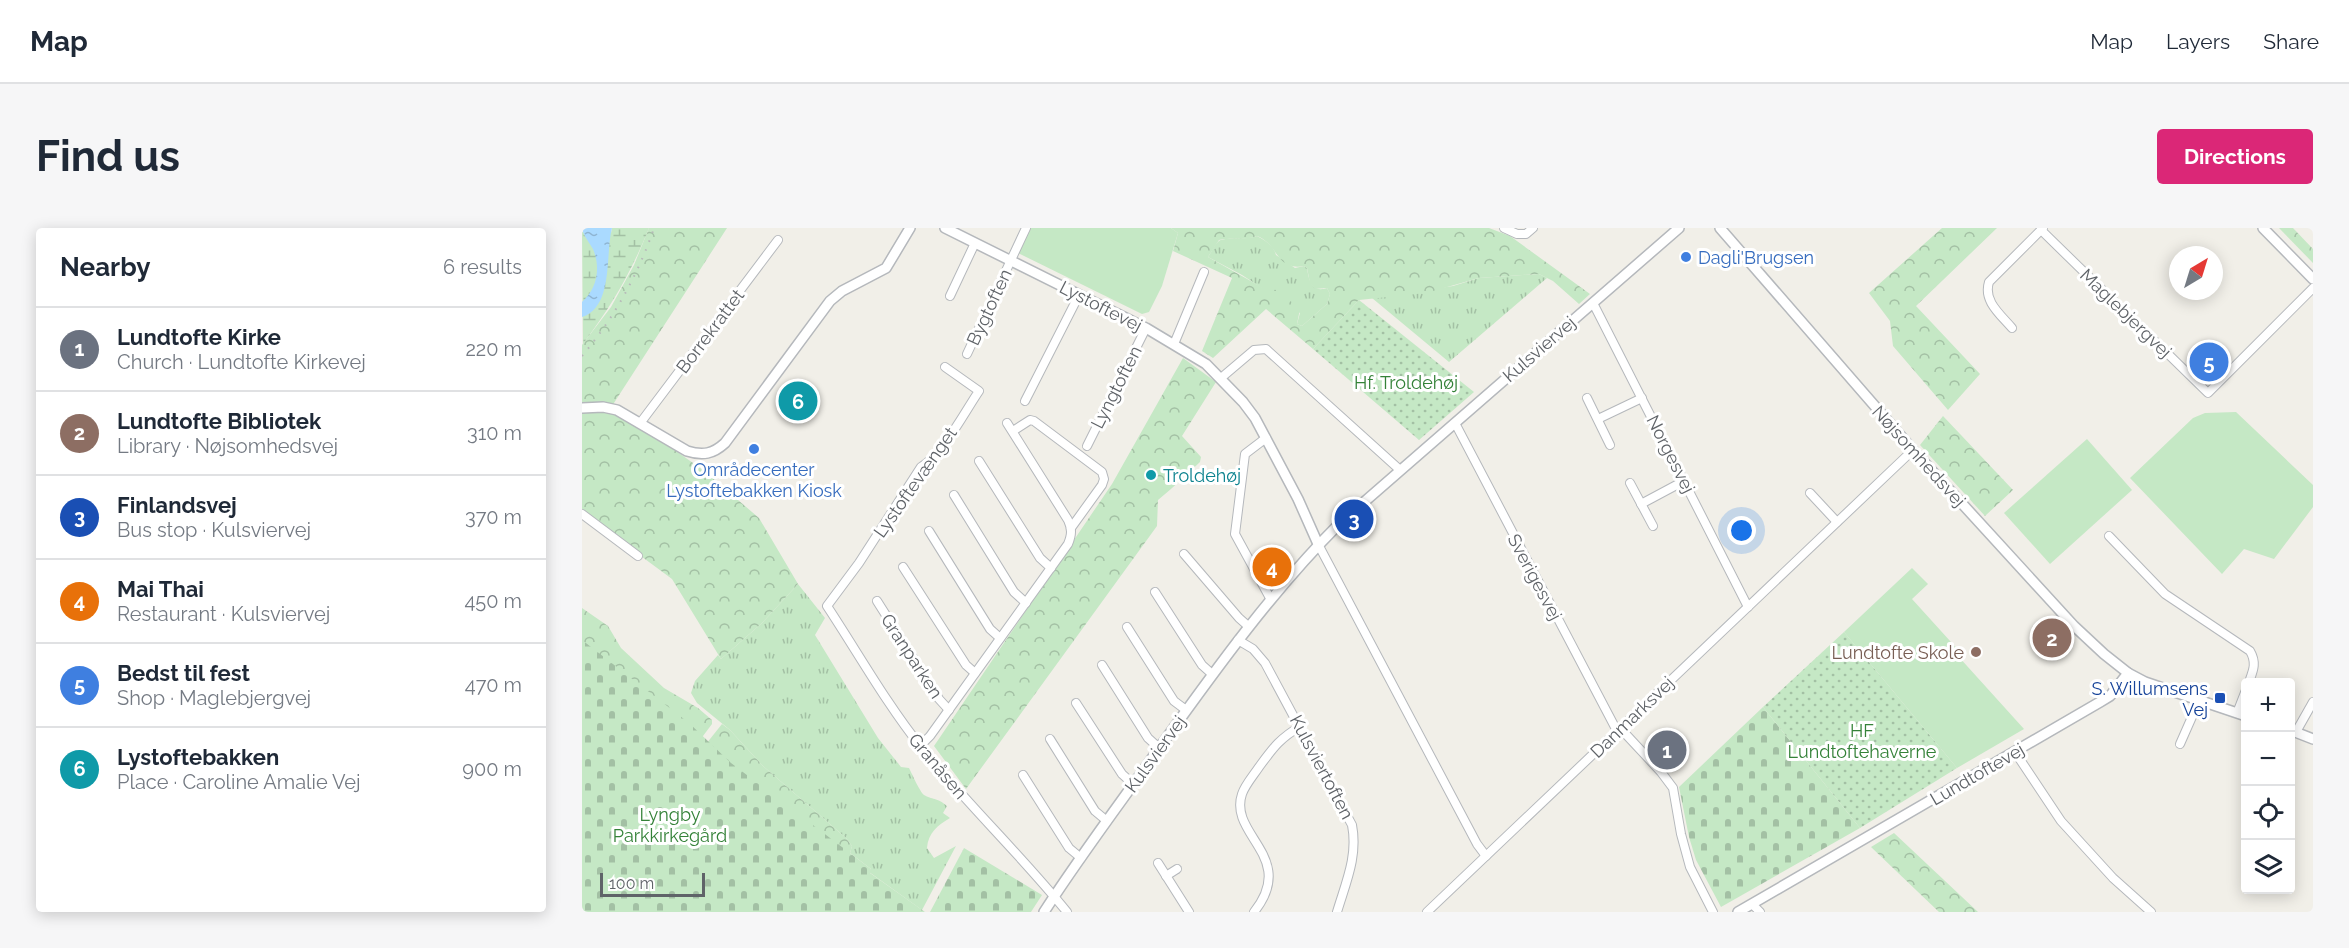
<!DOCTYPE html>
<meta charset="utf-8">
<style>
body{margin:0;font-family:Raleway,sans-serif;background:#f6f6f7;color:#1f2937}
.controls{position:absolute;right:18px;bottom:18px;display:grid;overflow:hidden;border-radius:6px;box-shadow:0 3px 15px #0003}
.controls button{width:54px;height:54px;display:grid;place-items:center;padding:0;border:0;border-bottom:2px solid #e0e1e3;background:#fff;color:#1f2937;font:30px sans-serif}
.compass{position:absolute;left:1587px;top:18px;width:54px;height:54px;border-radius:50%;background:#fff;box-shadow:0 3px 15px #0003;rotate:38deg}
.scale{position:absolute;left:18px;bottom:15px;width:105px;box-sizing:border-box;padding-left:6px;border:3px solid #5f6368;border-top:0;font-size:16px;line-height:21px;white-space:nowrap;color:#5f6368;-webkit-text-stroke:4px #fff;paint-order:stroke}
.you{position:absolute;left:1160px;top:303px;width:21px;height:21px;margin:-15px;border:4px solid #fff;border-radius:50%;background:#1a73e8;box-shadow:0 0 0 9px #1a73e833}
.badge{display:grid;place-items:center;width:39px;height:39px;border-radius:50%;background:#db2777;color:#fff;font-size:20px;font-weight:700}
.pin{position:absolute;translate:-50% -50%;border:3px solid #fff;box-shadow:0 2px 6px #0006}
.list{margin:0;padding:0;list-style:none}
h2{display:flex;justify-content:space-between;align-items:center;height:78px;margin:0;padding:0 24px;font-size:26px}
h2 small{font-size:20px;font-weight:400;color:#747a83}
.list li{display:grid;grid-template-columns:39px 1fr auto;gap:18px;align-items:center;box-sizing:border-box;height:84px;padding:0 24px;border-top:2px solid #e0e1e3}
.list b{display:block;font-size:22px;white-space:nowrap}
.list p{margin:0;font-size:20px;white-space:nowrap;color:#747a83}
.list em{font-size:20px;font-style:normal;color:#747a83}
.icon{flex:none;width:33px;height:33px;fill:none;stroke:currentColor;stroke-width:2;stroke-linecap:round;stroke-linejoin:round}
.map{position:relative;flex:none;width:1731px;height:684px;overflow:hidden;border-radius:6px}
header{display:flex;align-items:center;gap:36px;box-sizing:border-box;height:84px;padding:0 30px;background:#fff;border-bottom:2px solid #e0e1e3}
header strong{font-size:28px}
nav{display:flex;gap:33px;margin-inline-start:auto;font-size:21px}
.intro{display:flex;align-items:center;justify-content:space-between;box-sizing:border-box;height:144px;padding:0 36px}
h1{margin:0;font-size:42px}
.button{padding:15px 27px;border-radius:6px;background:#db2777;color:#fff;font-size:21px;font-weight:700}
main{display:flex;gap:36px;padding:0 36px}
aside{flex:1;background:#fff;border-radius:6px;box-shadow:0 3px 15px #0003}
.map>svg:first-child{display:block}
.grass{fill:url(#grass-tufts)}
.forest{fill:url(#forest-crowns);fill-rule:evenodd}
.wetland{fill:url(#wetland-marsh)}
.cemetery{fill:url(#cemetery-stones)}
.garden{fill:url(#garden-dots)}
.pitch{fill:#c5e8c5}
.water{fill:url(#water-ripples)}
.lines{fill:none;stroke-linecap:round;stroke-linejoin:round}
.minor-casing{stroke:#b5b8bc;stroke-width:10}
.tertiary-casing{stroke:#b5b8bc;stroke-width:12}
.minor{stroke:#fff;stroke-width:8}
.tertiary{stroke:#fff;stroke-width:9}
.rail{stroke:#b6b7b8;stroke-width:2;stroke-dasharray:1.5 8;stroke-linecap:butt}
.shop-dot{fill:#3f7fe0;stroke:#fff;stroke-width:2}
.culture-dot{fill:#0f9aa8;stroke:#fff;stroke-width:2}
.education-dot{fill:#8d6e63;stroke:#fff;stroke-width:2}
.transit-dot{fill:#1a4fb4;stroke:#fff;stroke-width:2}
.labels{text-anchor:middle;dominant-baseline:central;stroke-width:6;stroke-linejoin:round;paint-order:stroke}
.shop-label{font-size:18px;fill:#366cbe;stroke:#fff;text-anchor:start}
.street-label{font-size:18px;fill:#5f6368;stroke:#fff}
.park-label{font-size:18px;fill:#348238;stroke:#fff}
.culture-label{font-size:18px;fill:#0d838f;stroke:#fff;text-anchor:start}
.education-label{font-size:18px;fill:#785e54;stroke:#fff;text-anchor:end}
.transit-label{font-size:18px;fill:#164399;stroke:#fff;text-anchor:end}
</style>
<header>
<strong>Map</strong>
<nav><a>Map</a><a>Layers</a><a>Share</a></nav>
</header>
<div class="intro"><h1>Find us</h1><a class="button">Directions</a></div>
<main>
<aside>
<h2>Nearby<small>6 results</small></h2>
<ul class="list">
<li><span class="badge" style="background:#6b7280">1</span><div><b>Lundtofte Kirke</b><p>Church · Lundtofte Kirkevej</p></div><em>220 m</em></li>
<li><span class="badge" style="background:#8d6e63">2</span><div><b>Lundtofte Bibliotek</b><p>Library · Nøjsomhedsvej</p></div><em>310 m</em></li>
<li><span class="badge" style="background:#1a4fb4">3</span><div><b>Finlandsvej</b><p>Bus stop · Kulsviervej</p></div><em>370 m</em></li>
<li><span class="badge" style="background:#e8710a">4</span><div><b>Mai Thai</b><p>Restaurant · Kulsviervej</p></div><em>450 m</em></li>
<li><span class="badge" style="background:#3f7fe0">5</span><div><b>Bedst til fest</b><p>Shop · Maglebjergvej</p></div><em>470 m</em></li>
<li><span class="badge" style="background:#0f9aa8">6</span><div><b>Lystoftebakken</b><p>Place · Caroline Amalie Vej</p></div><em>900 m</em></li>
</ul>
</aside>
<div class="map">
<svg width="1731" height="684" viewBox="0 0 1731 684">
<defs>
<pattern id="grass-tufts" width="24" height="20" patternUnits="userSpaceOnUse" patternTransform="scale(1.5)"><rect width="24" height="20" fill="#c5e8c5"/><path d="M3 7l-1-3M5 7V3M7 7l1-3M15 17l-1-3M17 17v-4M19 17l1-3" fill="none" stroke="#a3c0a4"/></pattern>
<pattern id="forest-crowns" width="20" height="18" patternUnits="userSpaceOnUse" patternTransform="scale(1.5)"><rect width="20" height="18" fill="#c5e8c5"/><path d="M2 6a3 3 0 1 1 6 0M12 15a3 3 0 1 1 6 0" fill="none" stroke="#a3c0a4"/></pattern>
<pattern id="wetland-marsh" width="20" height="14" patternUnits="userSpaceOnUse" patternTransform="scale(1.5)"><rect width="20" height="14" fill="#c5e8c5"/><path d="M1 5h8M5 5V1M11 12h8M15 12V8" fill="none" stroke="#a3c0a4"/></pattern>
<pattern id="cemetery-stones" width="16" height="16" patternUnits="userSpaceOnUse" patternTransform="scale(1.5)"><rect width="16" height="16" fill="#c5e8c5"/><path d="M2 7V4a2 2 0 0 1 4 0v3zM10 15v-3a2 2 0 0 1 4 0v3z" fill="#a3c0a4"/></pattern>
<pattern id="garden-dots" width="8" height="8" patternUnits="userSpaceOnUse" patternTransform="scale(1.5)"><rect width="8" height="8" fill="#c5e8c5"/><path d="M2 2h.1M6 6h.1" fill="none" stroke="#a3c0a4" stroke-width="1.8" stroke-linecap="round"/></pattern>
<pattern id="water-ripples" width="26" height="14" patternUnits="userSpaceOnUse" patternTransform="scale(1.5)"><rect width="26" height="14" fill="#aadaff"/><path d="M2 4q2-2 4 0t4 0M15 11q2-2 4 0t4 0" fill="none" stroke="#8eb4d2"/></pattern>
</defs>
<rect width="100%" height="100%" fill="#f1efe8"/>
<g class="grass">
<path d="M675,8C683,12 692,18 694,27L713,40L722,38L725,40C727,53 730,65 745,60L748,66L745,76L720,98L715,96L718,85L660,47L626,29C629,25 632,17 637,13C642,9 664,12 675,8Z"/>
<polygon points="957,46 965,50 867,134 790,70 871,58 897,50"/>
<path d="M216,356L243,390L233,407L296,510L319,539L327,540C330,546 338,564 342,567C350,572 355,569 365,578L361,585L368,590C356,597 346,605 345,620L352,630L374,618L340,682L287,644L289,641L268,625L270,618L264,610L181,538L148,502L115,475L109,465L113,453L136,427L139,431L180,395Z"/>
</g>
<g class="forest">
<polygon points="67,0 145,0 30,178 121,242 177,290 216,356 180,395 139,431 90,351 2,286 0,282 0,117 29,79 52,37"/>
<path d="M589,0H907L928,8L1008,66L997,76L971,53L957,46L897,50L844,65L777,72L731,121L684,81L631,130L620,123L650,50L591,23L596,5ZM675,8C698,17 693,43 722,38L725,40L728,55L733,61L745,60L748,66L745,76L720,98L715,96L718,81L695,62L683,61L626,29L637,12C650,9 662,13 675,8Z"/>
<polygon points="1360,0 1415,0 1334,78 1398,146 1366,182 1311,118 1308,93 1287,65"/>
<polygon points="1697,0 1711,0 1731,21 1731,35"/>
<path d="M601,130L634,154L600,208L619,229L618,234C604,247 591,260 576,272L575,298L384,561L352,518L530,256Z"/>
<polygon points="1361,188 1431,262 1403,288 1338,217"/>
<polygon points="0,380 26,398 39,420 82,460 116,480 130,492 130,496 118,512 0,532"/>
<polygon points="140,496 148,502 181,538 264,610 270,618 268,625 255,637 124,516"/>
<polygon points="1312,605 1396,684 1357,684 1289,619"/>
</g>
<path class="wetland" d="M30,0H67C49,45 30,77 1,116L0,4L29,5Z"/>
<g class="cemetery">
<polygon points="0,412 107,495 149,535 289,641 288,645 343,684 0,684"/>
<polygon points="1181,479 1278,600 1139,679 1114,632 1107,609 1097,559"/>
<polygon points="382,620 460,667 449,684 348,684"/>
</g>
<g class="garden">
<polygon points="777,72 892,164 837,212 731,121"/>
<polygon points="1262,404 1375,540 1278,600 1181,479"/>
</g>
<g class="pitch">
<polygon points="448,0 589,0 596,5 580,58 567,84 560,86 436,25"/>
<polygon points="1654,184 1731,257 1731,279 1692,331 1662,321 1640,346 1548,250 1611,190 1623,185"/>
<polygon points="1505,211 1550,262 1468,336 1422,285"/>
<polygon points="1330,340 1346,356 1330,371 1378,424 1376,428 1442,501 1375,540 1262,404"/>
</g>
<path class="water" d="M0,0H30C23,26 32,79 0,89V74C15,61 19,40 11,21C7,14 1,7 0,0Z"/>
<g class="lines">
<defs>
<g id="minor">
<polyline points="922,0 935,6 944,6 951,0"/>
<polyline points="1461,0 1459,2 1626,165 1731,60"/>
<polyline points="368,68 393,15"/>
<polyline points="1011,75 1166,379"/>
<path d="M1430,100C1418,86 1401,73 1407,54L1459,2"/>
<polyline points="592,116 622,44"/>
<polyline points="385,126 444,0"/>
<path d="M363,139L397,163C382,185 361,226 339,239L277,335L245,378C276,425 304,475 339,519C385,576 439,627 485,684"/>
<polyline points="639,150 672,122 684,121 818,242"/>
<polyline points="1005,170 1028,217"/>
<polyline points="443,173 497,67"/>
<polyline points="1016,191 1060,170"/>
<polyline points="59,194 196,12"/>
<polyline points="873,195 1035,503"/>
<polyline points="431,203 448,192 452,193 520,244 522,251 520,257 489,300"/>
<polyline points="684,210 663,226 653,306 688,370"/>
<polyline points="505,218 564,100"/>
<polyline points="397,233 458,330 469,340"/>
<polyline points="1048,255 1071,298"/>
<polyline points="1228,265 1255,294"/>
<polyline points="372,267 432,364 444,375"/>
<polyline points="1059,276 1102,253"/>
<polyline points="0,286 56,328"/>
<polyline points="347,303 408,401 418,410"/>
<path d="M1527,308L1583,366L1668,423C1675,435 1671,443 1667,454"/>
<polyline points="736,316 895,616 904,628"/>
<polyline points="602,326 657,390 666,398"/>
<polyline points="321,339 384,437 393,445"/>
<polyline points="573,364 620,437 630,446"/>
<polyline points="295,373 357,471 367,482"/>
<polyline points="545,399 592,473 604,482"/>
<path d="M656,412L671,421L683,435L770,597C776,628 764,654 755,684"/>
<polyline points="520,437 566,510 577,520"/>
<polyline points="494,475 540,546 551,556"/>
<polyline points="1655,485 1664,462"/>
<polyline points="1038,500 1079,544 1091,560 1099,606 1108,639 1131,684"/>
<polyline points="1714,504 1731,474"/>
<polyline points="468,511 513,583 525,593"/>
<polyline points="1598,516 1617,473"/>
<path d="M338,518L348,508L486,316C490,306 490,301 486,292L425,195"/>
<polyline points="1433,524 1479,593 1531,650 1569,684"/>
<polyline points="441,547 487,620 499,630"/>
<polyline points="576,635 607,684"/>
<polyline points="584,648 595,641"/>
<polyline points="1170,676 1178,684"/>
<path d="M672,684C716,629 646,607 660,566C663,557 671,548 677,539C691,520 698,510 719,498"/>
<polyline points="845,684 1331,222"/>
</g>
<g id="tertiary">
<polyline points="363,0 564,100 624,136 661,174 673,190 716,271 736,316"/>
<polyline points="1138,0 1331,222 1492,398 1522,426 1546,445 1563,454 1664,488"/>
<polyline points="1681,0 1731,51"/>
<path d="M0,180L21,179L35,182L105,223C121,228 131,226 143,215L248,73L260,63L304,40L328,0"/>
<polyline points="1708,502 1731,511"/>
<path d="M462,684C498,628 539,574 578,519C634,441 690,363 758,295L1097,0"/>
<polyline points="1156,684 1518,474 1528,468 1546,445"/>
</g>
</defs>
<use href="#minor" class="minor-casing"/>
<use href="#tertiary" class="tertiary-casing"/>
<use href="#minor" class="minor"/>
<use href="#tertiary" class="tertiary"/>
<path class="rail" d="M0,128C32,90 56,47 72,0"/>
</g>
<g class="shop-dot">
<circle cx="1104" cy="29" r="6"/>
<circle cx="172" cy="221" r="6"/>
</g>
<circle class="culture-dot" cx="569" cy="247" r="6"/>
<circle class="education-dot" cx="1394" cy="424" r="6"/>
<rect class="transit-dot" x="1632" y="464" width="12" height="12" rx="3"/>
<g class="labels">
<g class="shop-label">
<text x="1116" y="29">Dagli'Brugsen</text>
<text x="172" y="241" text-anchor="middle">Områdecenter<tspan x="172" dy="21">Lystoftebakken Kiosk</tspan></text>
</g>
<g class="street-label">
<text transform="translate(519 78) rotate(27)">Lystoftevej</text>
<text transform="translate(407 79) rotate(-65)">Bygtoften</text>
<text transform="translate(1544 85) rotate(44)">Maglebjergvej</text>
<text transform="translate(128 103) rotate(-53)">Borrekrattet</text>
<text transform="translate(957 121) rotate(-41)">Kulsviervej</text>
<text transform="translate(534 159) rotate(-63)">Lyngtoften</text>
<text transform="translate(1089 226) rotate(63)">Norgesvej</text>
<text transform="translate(1337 228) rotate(48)">Nøjsomhedsvej</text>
<text transform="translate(333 254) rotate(-55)">Lystoftevænget</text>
<text transform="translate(953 349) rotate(62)">Sverigesvej</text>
<text transform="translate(330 428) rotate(57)">Granparken</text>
<text transform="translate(1050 489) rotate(-44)">Danmarksvej</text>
<text transform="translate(573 526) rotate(-54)">Kulsviervej</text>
<text transform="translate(356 538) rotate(50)">Granåsen</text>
<text transform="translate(740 539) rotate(62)">Kulsviertoften</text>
<text transform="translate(1395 546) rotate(-30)">Lundtoftevej</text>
</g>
<g class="park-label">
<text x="824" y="154">Hf. Troldehøj</text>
<text x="1280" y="502">HF<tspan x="1280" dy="21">Lundtoftehaverne</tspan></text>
<text x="88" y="586">Lyngby<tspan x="88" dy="21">Parkkirkegård</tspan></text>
</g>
<g class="culture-label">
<text x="581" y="247">Troldehøj</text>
</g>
<g class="education-label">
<text x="1382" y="424">Lundtofte Skole</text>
</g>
<g class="transit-label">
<text x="1626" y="460">S. Willumsens<tspan x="1626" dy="21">Vej</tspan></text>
</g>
</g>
</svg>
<div class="controls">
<button>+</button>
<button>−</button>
<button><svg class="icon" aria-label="locate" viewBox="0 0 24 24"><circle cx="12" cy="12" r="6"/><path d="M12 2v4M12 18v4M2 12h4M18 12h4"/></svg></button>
<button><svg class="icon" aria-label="layers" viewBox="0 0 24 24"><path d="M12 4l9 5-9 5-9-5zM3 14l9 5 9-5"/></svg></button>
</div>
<svg class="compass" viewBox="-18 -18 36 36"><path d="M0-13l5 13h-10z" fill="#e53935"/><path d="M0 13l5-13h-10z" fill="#747a83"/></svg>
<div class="scale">100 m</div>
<div class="you"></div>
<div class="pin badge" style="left:1085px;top:522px;background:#6b7280">1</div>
<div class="pin badge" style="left:1470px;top:410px;background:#8d6e63">2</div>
<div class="pin badge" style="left:772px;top:291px;background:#1a4fb4">3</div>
<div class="pin badge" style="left:690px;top:339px;background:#e8710a">4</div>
<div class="pin badge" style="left:1627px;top:134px;background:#3f7fe0">5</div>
<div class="pin badge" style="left:216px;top:173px;background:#0f9aa8">6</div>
</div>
</main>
